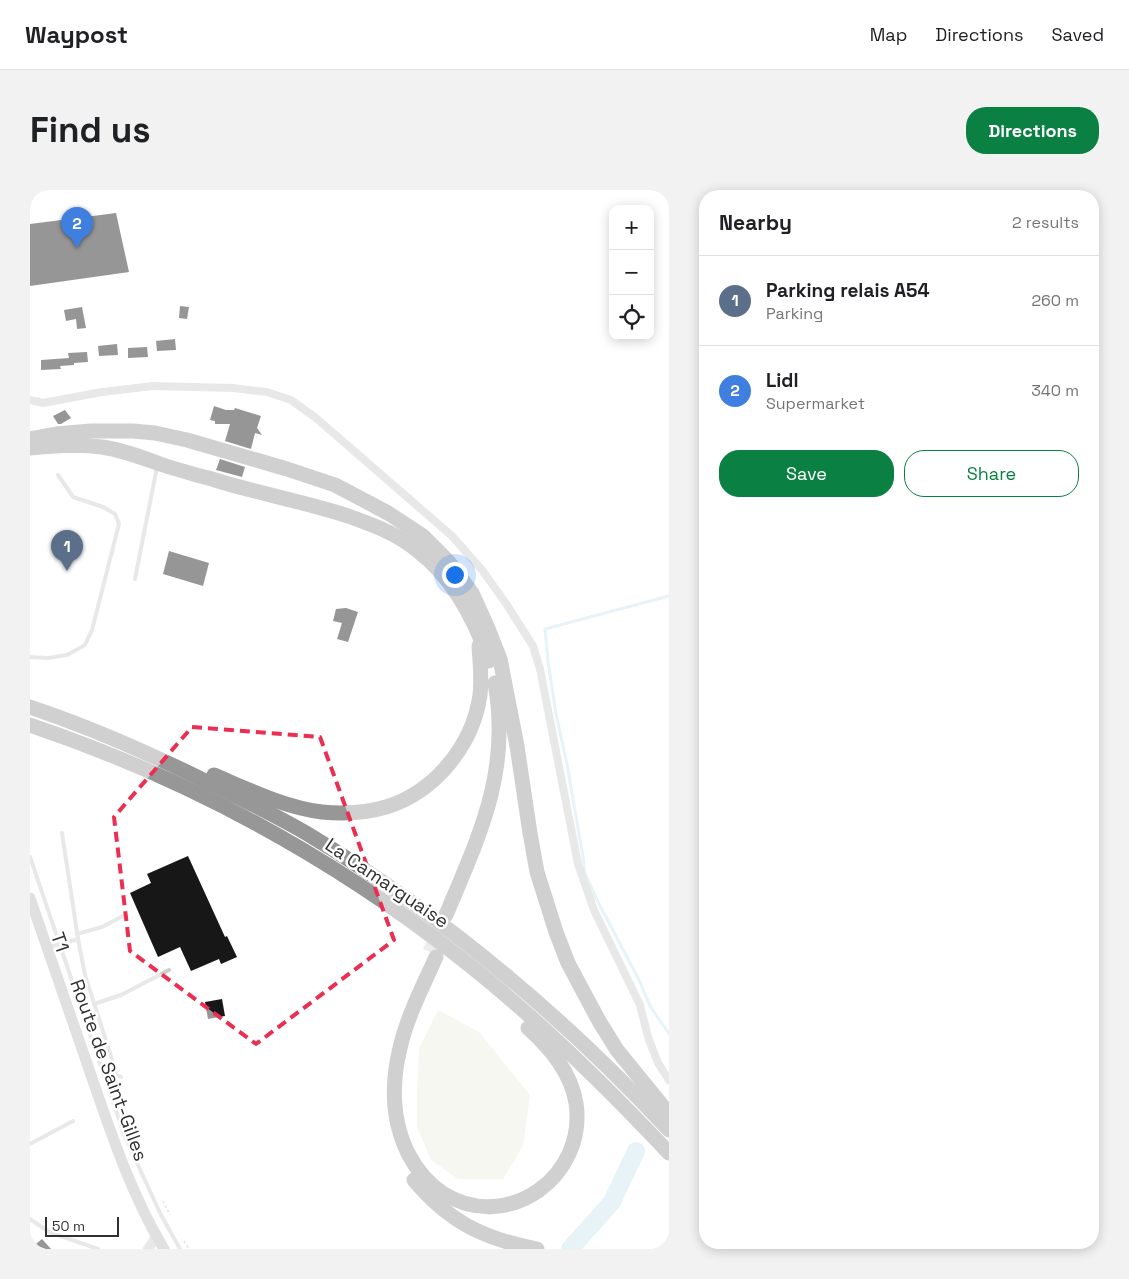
<!DOCTYPE html>
<meta charset="utf-8">
<style>
body{margin:0;font-family:"Space Grotesk",sans-serif;background:#f2f2f2;color:#202124}
.controls{position:absolute;right:15px;top:15px;display:grid;overflow:hidden;border-radius:10px;box-shadow:0 2px 12px #0003}
.controls button{width:45px;height:45px;display:grid;place-items:center;padding:0;border:0;border-bottom:1px solid #e0e0e0;background:#fff;color:#202124;font:25px sans-serif}
.scale{position:absolute;left:15px;bottom:12px;width:74px;box-sizing:border-box;padding-left:5px;border:2px solid #303030;border-top:0;font-size:14px;line-height:18px;white-space:nowrap;color:#303030;-webkit-text-stroke:4px #fff;paint-order:stroke}
.you{position:absolute;left:424px;top:384px;width:18px;height:18px;margin:-12px;border:4px solid #fff;border-radius:50%;background:#1a73e8;box-shadow:0 0 0 8px #1a73e833}
.badge{display:grid;place-items:center;width:32px;height:32px;border-radius:50%;background:#0b8043;color:#fff;font-size:16px;font-weight:700}
.pin{position:absolute;translate:-50% -41px;filter:drop-shadow(0 1px 2px #0008)}
.pin::after{content:'';position:absolute;top:26px;width:18px;height:15px;background:inherit;clip-path:polygon(0 0,100% 0,50% 100%)}
.list{margin:0;padding:0;list-style:none}
h2{display:flex;justify-content:space-between;align-items:center;height:65px;margin:0;padding:0 20px;font-size:21px}
h2 small{font-size:16px;font-weight:400;color:#757577}
.list li{display:grid;grid-template-columns:32px 1fr auto;gap:15px;align-items:center;box-sizing:border-box;height:90px;padding:0 20px;border-top:1px solid #e0e0e0}
.list b{display:block;font-size:19px;white-space:nowrap}
.list p{margin:0;font-size:16px;white-space:nowrap;color:#757577}
.list em{font-size:16px;font-style:normal;color:#757577}
.actions{display:flex;gap:10px;padding:15px 20px}
.actions a{flex:1;padding:11px 0;border:1px solid #0b8043;border-radius:20px;text-align:center;font-size:18px;color:#0b8043}
.actions .main{background:#0b8043;color:#fff}
.icon{flex:none;width:28px;height:28px;fill:none;stroke:currentColor;stroke-width:2;stroke-linecap:round;stroke-linejoin:round}
.map{position:relative;flex:none;width:639px;height:1059px;overflow:hidden;border-radius:20px}
header{display:flex;align-items:center;gap:30px;box-sizing:border-box;height:70px;padding:0 25px;background:#fff;border-bottom:1px solid #e0e0e0}
header strong{font-size:24px}
nav{display:flex;gap:28px;margin-inline-start:auto;font-size:18px}
.intro{display:flex;align-items:center;justify-content:space-between;box-sizing:border-box;height:120px;padding:0 30px}
h1{margin:0;font-size:35px}
.button{padding:12px 22px;border-radius:20px;background:#0b8043;color:#fff;font-size:18px;font-weight:700}
main{display:flex;gap:30px;padding:0 30px}
aside{flex:1;background:#fff;border-radius:20px;box-shadow:0 2px 12px #0003}
.map>svg:first-child{display:block}
.green{fill:#e8eede}
.lines{fill:none;stroke-linecap:round;stroke-linejoin:round}
.stream{stroke:#cae4ee;stroke-width:3}
.river{stroke:#cae4ee;stroke-width:18}
.building{fill:#171717}
.motorway-tunnel{stroke:#d6d6d6;stroke-width:15;stroke-dasharray:15 8;stroke-linecap:butt}
.path{stroke:#cdcdcd;stroke-width:2;stroke-dasharray:2.5 2.5;stroke-linecap:butt}
.service{stroke:#cdcdcd;stroke-width:4}
.minor{stroke:#cdcdcd;stroke-width:8}
.tertiary{stroke:#cdcdcd;stroke-width:10}
.secondary{stroke:#bababa;stroke-width:11}
.motorway{stroke:#979797;stroke-width:15}
.marked{fill:none;stroke:#eb2f52;stroke-width:4;stroke-dasharray:10 6;stroke-linejoin:round}
.labels{text-anchor:middle;dominant-baseline:central;stroke-width:5;stroke-linejoin:round;paint-order:stroke}
.street-label{font-size:19px;fill:#303030;stroke:#fff}
</style>
<header>
<strong>Waypost</strong>
<nav><a>Map</a><a>Directions</a><a>Saved</a></nav>
</header>
<div class="intro"><h1>Find us</h1><a class="button">Directions</a></div>
<main>
<div class="map">
<svg width="639" height="1059" viewBox="0 0 639 1059">
<rect width="100%" height="100%" fill="#fff"/>
<polygon class="green" points="408,820 449,842 500,905 493,956 473,989 428,989 401,970 387,937 387,904 389,859"/>
<g class="lines">
<polyline class="stream" points="639,406 515,439 518,471 526,524 537,574 545,621 553,666 555,684 568,712 609,790 620,816 639,844"/>
<polyline class="river" points="540,1059 582,1012 606,961"/>
</g>
<g class="building">
<polygon points="86,23 99,82 0,96 0,34"/>
<polygon points="150,116 159,117 157,129 149,128"/>
<polygon points="52,117 56,138 47,139 46,129 36,131 34,120"/>
<polygon points="145,149 146,160 127,161 126,151"/>
<polygon points="87,154 88,165 69,166 68,156"/>
<polygon points="117,157 118,167 98,168 98,158"/>
<polygon points="57,162 58,172 44,173 44,175 30,176 31,179 11,180 11,170 39,168 38,163"/>
<polygon points="184,216 196,220 204,220 205,218 231,226 227,238 232,245 225,243 221,259 195,251 200,234 185,234 185,231 180,230"/>
<polygon points="35,220 41,228 31,234 28,234 23,226"/>
<polygon points="190,269 215,277 212,287 186,280"/>
<polygon points="139,361 179,373 173,396 133,384"/>
<polygon points="316,418 328,422 318,452 307,449 312,433 303,431 306,419"/>
<polygon points="158,666 195,747 197,746 207,767 191,774 189,769 161,781 150,757 128,767 100,703 121,693 117,684"/>
<polygon points="192,809 195,826 178,829 175,812"/>
<polygon points="12,1049 21,1059 0,1059"/>
</g>
<g class="lines">
<polyline class="motorway-tunnel" points="400,762 411,738"/>
<g class="path">
<polyline points="84,891 110,962"/>
<polyline points="133,1011 140,1025"/>
<polyline points="154,1051 159,1059"/>
</g>
<g class="service">
<polyline points="105,389 127,277"/>
<polyline points="0,467 18,468 37,465 55,455 62,440 89,334 85,324 73,317 43,307 28,285"/>
<polyline points="0,667 95,947 131,1025 150,1059"/>
<polyline points="47,744 72,737 93,726"/>
<polyline points="48,749 55,785 87,885 91,887"/>
<polyline points="20,757 48,749 32,643"/>
<polyline points="64,814 91,805 139,780"/>
<polyline points="0,954 43,931"/>
<polyline points="0,1029 19,1042 68,1059"/>
</g>
<polyline class="minor" points="0,210 13,213 72,202 123,196 203,198 237,202 261,210 286,228 422,346 452,380 475,412 503,456 510,479 548,674 564,720 610,815 618,847 628,873 639,890"/>
<polyline class="tertiary" points="118,1059 126,1047"/>
<path class="secondary" d="M0,708C21,768 41,828 62,888C82,946 102,1006 134,1059"/>
<g class="motorway">
<polyline points="0,249 26,244 61,241 103,241 125,243 157,250 257,279 305,295 358,323 393,346 418,371 442,403 457,436 470,469 487,556 500,643 507,682 526,742 538,773 569,831 587,860 639,924"/>
<path d="M0,258C24,256 48,254 72,257C92,260 111,267 130,274C148,280 167,285 185,290C230,304 276,312 321,327C345,336 368,344 388,361C423,388 445,430 459,471"/>
<path d="M0,517C57,536 112,560 165,586C202,604 240,622 276,643C411,724 532,825 639,940"/>
<path d="M0,535C154,587 300,666 428,766C504,825 573,893 639,963"/>
<path d="M184,585C217,599 256,618 292,622C314,624 336,623 356,617C405,602 443,555 450,505C452,489 450,472 449,456"/>
<path d="M416,725C449,646 481,582 465,493"/>
<path d="M406,767C393,796 377,827 370,858C361,895 362,932 379,965C388,982 398,994 414,1004C479,1043 557,986 546,913C541,882 520,858 498,838"/>
<path d="M384,990C419,1032 454,1049 507,1059"/>
</g>
</g>
<path d="M0 0H639V1059H0ZM162,537L290,547L364,750L226,854L100,761L84,627Z" fill="#fff" fill-opacity=".55" fill-rule="evenodd"/>
<path class="marked" d="M162,537L290,547L364,750L226,854L100,761L84,627Z"/>
<g class="labels">
<g class="street-label">
<text transform="translate(357 693) rotate(34)">La Camarguaise</text>
<text transform="translate(30 752) rotate(71)">T1</text>
<text transform="translate(79 880) rotate(70)">Route de Saint-Gilles</text>
</g>
</g>
</svg>
<div class="controls">
<button>+</button>
<button>−</button>
<button><svg class="icon" aria-label="locate" viewBox="0 0 24 24"><circle cx="12" cy="12" r="6"/><path d="M12 2v4M12 18v4M2 12h4M18 12h4"/></svg></button>
</div>
<div class="scale">50 m</div>
<div class="you"></div>
<div class="pin badge" style="left:37px;top:381px;background:#5c6f8a">1</div>
<div class="pin badge" style="left:47px;top:58px;background:#3f7fe0">2</div>
</div>
<aside>
<h2>Nearby<small>2 results</small></h2>
<ul class="list">
<li><span class="badge" style="background:#5c6f8a">1</span><div><b>Parking relais A54</b><p>Parking</p></div><em>260 m</em></li>
<li><span class="badge" style="background:#3f7fe0">2</span><div><b>Lidl</b><p>Supermarket</p></div><em>340 m</em></li>
</ul>
<div class="actions"><a class="main">Save</a><a>Share</a></div>
</aside>
</main>
